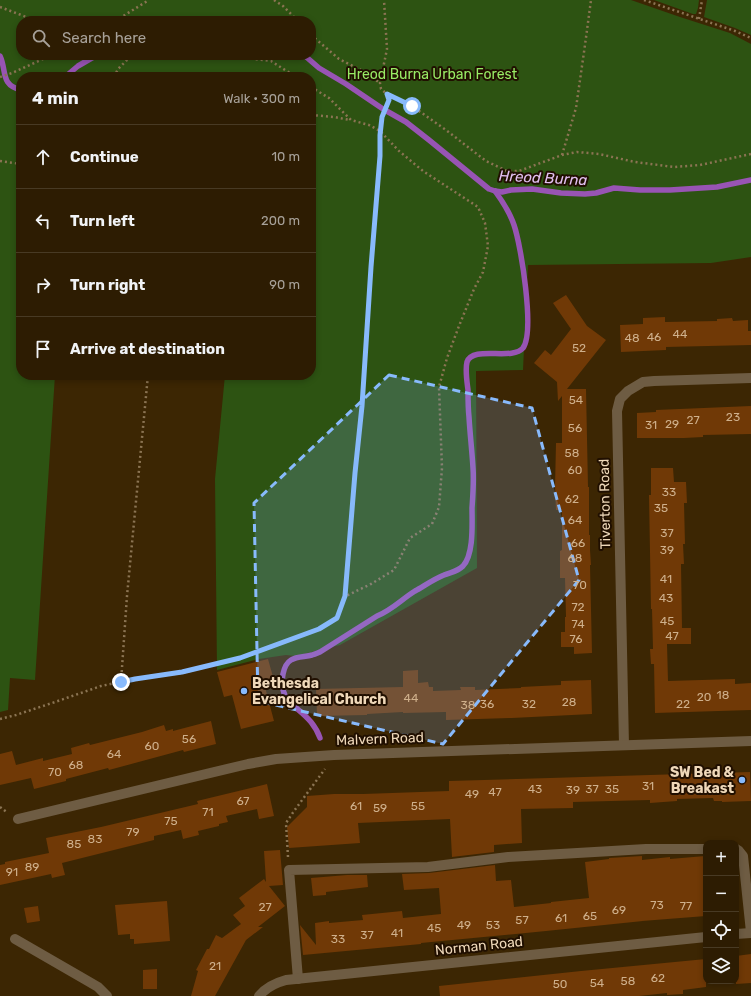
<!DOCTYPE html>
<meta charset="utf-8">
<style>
body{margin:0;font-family:Rubik,sans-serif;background:#392911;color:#f1f3f6}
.controls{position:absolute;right:12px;bottom:12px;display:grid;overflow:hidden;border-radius:8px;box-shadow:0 2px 6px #0003}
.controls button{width:36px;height:36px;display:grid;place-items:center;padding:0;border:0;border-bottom:1px solid #483a24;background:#2d1c02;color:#f1f3f6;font:20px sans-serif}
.stop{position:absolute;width:12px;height:12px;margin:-9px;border:3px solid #88bafc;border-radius:50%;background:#fff}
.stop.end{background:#88bafc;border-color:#fff;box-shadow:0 1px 4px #0008}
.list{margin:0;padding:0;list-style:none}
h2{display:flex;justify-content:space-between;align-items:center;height:52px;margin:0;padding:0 16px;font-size:17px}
h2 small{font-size:13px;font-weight:400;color:#a7a199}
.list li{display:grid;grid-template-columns:26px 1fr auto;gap:12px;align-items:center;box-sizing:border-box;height:64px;padding:0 16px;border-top:1px solid #483a24}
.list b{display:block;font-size:15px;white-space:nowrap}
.list em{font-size:13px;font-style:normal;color:#a7a199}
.icon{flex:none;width:22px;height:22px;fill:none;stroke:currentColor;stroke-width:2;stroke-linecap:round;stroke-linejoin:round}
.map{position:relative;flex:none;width:751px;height:996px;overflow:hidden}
.search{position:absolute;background:#2d1c02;box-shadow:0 2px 6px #0003;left:16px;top:16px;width:300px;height:44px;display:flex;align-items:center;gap:10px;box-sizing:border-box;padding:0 14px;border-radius:16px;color:#a7a199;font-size:15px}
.panel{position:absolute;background:#2d1c02;box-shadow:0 2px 6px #0003;left:16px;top:72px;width:300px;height:308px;border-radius:16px}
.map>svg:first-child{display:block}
.green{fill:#2d5312;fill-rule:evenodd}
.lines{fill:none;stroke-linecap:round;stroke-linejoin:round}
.stream{stroke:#9854b4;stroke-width:5.5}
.building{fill:#703906}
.path{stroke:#8b7453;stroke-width:2.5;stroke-dasharray:2 3;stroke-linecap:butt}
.minor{stroke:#6e5c43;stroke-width:10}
.route{stroke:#88bafc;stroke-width:5}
.marked{fill:#88bafc;fill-opacity:0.2;stroke:#88bafc;stroke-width:3;stroke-dasharray:8 5;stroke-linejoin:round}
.poi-dot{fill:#88bafc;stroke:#200f00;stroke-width:1.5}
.labels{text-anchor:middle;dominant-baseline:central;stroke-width:4;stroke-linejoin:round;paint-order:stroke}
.number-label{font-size:12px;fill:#cfb08c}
.park-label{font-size:14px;fill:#98eb64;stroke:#200f00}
.street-label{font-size:14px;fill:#efd8b9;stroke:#200f00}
.poi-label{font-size:14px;font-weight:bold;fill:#efd8b9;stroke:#200f00;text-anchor:start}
.water-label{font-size:15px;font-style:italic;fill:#e2c0f1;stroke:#200f00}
</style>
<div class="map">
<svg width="751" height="996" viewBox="0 0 751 996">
<rect width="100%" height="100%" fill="#3c2603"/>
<g class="green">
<path d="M0,0H631L680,17L730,33L751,44V257L711,263L528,265L523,370L476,371L477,568L340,645L295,656L286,655L259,659L217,670L215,479L225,375H311V77H21V375H55L35,680L10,678L8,710L0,712ZM21,21H311V55H21Z"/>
<polygon points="654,0 699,0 698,8 696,14 693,14"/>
<polygon points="707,0 751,0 751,35 735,28 704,17"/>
</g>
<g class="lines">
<g class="stream">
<polyline points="304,55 319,68 346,84 383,109 406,122 429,140 489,189 495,191 502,192 511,190 532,189 561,193 585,194 596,193 614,188 640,190 670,190 717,187 751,180"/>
<path d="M0,56C7,71 0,85 21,90"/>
<polyline points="65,77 78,66 97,55"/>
<path d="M320,738C318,732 315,727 311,722C296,704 278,702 283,674C284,669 286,663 291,660C297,656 305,657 312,655C315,654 318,653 320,652L377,616C392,610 402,599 415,591C424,586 434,579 444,575C451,572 457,572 463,566C474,554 472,524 472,508C473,494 474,481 473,468C472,451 470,434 469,417C468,408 468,399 468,390C467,382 465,370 467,362C473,345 512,361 523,348C535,332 521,245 514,225C510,213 503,202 495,191"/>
</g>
</g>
<g class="building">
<polygon points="566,295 587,326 606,340 567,389 586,389 588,487 589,487 589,535 590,535 590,550 591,565 590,565 592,653 574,654 574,647 561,647 561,632 565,632 565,617 566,617 565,578 560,578 560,551 562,550 562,510 556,510 555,487 556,443 562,443 562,396 558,401 557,382 534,363 545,350 551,355 571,329 553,303"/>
<polygon points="665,317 665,322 717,321 717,319 732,318 733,321 748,320 748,331 751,331 751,345 666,347 666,350 621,352 620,325 643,324 643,318"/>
<polygon points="751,406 751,434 703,435 703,437 684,438 637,438 637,413 656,412 656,410"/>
<polygon points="651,468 673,468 674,482 686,482 687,503 684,503 685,544 683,544 684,564 681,564 682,628 691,628 691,644 667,644 668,681 735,679 735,684 751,683 751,710 655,713 654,664 651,664 650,649 653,649 652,609 651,609 649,495 651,495"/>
<polygon points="268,659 275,684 265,687 274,721 241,729 232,695 224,697 217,672"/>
<polygon points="418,670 418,683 428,682 429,687 433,687 433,691 461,690 460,687 475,687 475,690 521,688 521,687 561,685 561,681 591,680 592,714 512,718 446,720 446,712 403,713 403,712 367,714 367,715 317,716 316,689 403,687 403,671"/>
<polygon points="211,721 216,744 184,752 183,750 109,770 108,768 66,779 66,781 34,789 31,778 0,785 0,754 12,751 16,765 43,758 43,761 72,754 71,748 89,743 90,745 142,732 164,725 166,731 173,729 173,731"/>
<polygon points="750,772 751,801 722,802 722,801 714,801 713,798 677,799 677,801 650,803 650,800 573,802 573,808 521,809 522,843 494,845 494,852 452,857 450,819 358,823 360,843 289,848 287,827 307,807 307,796 334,794 363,794 449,791 449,781"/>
<polygon points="267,784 274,816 259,819 257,809 226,816 228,822 219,824 219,826 198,831 199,835 183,839 181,830 154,836 154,840 62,863 65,875 52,878 51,874 0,885 0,865 5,864 5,862 49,853 46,838 101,827 198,804 197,801"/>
<polygon points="280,850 283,885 269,886 285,906 258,927 263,927 246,940 215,996 191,996 198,971 196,970 207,949 209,949 216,935 222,938 241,924 233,915 245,906 239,898 264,879 266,882 264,851"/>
<polygon points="642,856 642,860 670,857 670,859 705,856 706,872 706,916 642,921 643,921 546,931 421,943 421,944 303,955 300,925 316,945 315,923 329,921 329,923 363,920 362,915 402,911 403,918 441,914 439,888 404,890 402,874 429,873 495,865 496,881 511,880 514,907 551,903 551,902 589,898 585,862 609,859 609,858"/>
<polygon points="347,875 367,875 368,887 326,892 326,895 313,896 311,878"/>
<polygon points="167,901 170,941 134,944 134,939 130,939 130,934 118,935 115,905"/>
<polygon points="38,906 40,921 27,923 24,908"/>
<polygon points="751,954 751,983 736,984 736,956"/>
<polygon points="706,959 706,987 683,990 683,994 667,995 667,993 639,996 440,996 439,986 581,971"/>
<polygon points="157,969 157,989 143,989 143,970"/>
</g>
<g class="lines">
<g class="path">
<polyline points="274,0 283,6 298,21"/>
<polyline points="644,0 735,31 751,38"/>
<polyline points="0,7 37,21"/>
<polyline points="699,19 702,0"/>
<polyline points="115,21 149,0"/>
<polyline points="311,35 339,59 361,70 380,83"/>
<polyline points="221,55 271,61 296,77"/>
<polyline points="0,77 12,73 52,55"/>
<polyline points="114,77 118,69 132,55"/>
<polyline points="311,87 329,98 351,120 369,125 380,131 399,151 423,171 478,207 485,223 488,246 483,272 474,289 459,326 447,358 439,387 442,468 439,507 432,524 410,538 394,570 371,584 346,596"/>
<polyline points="388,94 412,106 446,130 486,161 507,171 519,171 562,155 577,152 599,154 635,162 674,167 700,165 751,154"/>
<polyline points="311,115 334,117 350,120"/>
<polyline points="562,155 576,108 585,45 591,0"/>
<polyline points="0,161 21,164"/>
<polyline points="121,682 127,596 148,375"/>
<polyline points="0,719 16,715 55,702 101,686 135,679 182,673 240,658 319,629 337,618 345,596 355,473 362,406 371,267 380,156 380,135 382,117 389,100 387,94 381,89 380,83 387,49 384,0"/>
<polyline points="0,807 8,813"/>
<polyline points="288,857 286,823 294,811 325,769"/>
</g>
<g class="minor">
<polyline points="624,745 617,411 620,399 628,391 643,382 654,381 751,378"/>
<polyline points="18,819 248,764 276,759 334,755 751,741"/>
<polyline points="736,849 739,851 743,856 751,932"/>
<polyline points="736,934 751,933"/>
<polyline points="15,939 86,980 98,987 107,996"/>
<polyline points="298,979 289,870 428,867 508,857 543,855 646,849 706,849"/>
<path d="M259,996C266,987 275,983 286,980L706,937"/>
</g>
</g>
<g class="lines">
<polyline class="route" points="121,682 135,679 182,672 240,658 319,629 337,618 345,596 355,473 362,406 371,267 380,156 380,135 382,117 389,100 387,94 412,106"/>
</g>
<path class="marked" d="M389,375L532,408L579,580L443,744L258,701L254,503Z"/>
<g class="poi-dot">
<circle cx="244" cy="691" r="4"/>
<circle cx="742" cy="780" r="4"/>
</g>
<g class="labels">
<g class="number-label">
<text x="680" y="334">44</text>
<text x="654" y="337">46</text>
<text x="632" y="338">48</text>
<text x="579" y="348">52</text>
<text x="576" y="400">54</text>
<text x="733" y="417">23</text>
<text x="693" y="420">27</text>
<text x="672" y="424">29</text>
<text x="651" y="425">31</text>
<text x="575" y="428">56</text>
<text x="572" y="453">58</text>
<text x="575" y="470">60</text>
<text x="669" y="492">33</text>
<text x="572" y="499">62</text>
<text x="661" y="508">35</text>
<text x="575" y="520">64</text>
<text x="667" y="533">37</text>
<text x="578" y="543">66</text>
<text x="667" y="550">39</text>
<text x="575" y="558">68</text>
<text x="666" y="579">41</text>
<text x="580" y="585">70</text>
<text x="666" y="598">43</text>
<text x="578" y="607">72</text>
<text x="667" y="621">45</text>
<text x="578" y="624">74</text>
<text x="672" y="636">47</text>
<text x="576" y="639">76</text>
<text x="723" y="695">18</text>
<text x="704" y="697">20</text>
<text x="411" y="698">44</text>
<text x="569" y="702">28</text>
<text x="487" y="704">36</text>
<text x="529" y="704">32</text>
<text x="683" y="704">22</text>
<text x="468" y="705">38</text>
<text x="189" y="739">56</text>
<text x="152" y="746">60</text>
<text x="114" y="754">64</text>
<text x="76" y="765">68</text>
<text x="55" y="772">70</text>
<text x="648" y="786">31</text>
<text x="535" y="789">43</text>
<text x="592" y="789">37</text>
<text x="612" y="789">35</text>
<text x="573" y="790">39</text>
<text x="495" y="792">47</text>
<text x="472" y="794">49</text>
<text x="243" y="801">67</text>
<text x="356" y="806">61</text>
<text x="418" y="806">55</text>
<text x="380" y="808">59</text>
<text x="208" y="812">71</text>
<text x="171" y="821">75</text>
<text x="133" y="832">79</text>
<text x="95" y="839">83</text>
<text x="74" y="844">85</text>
<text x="32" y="867">89</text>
<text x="12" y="872">91</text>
<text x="657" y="905">73</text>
<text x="686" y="906">77</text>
<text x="265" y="907">27</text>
<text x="619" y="910">69</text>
<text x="590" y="916">65</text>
<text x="561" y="918">61</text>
<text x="522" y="920">57</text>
<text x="464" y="925">49</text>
<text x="493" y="925">53</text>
<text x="434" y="928">45</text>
<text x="397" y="933">41</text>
<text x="367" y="935">37</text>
<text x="338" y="939">33</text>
<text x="215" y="966">21</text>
<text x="658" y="978">62</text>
<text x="628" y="981">58</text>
<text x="597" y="983">54</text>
<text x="560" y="984">50</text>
</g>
<g class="park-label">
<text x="432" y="74">Hreod Burna Urban Forest</text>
</g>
<g class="street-label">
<text transform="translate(605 504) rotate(-91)">Tiverton Road</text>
<text transform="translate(380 739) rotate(-2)">Malvern Road</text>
<text transform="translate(479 946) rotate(-6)">Norman Road</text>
</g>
<g class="poi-label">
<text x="252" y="683">Bethesda<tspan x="252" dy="16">Evangelical Church</tspan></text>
<text x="734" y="772" text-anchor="end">SW Bed &amp;<tspan x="734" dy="16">Breakast</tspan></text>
</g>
<g class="water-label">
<text transform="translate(543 178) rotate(3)">Hreod Burna</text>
</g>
</g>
</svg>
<div class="controls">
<button>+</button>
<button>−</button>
<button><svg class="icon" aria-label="locate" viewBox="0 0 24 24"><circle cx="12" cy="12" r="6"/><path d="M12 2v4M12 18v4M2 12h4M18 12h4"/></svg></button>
<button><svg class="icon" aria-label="layers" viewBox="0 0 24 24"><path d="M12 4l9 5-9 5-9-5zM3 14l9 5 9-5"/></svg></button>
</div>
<div class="stop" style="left:412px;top:106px"></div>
<div class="stop end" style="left:121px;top:682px"></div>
<div class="search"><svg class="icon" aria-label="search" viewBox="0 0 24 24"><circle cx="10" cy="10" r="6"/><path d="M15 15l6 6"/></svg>Search here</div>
<section class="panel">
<h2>4 min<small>Walk · 300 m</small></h2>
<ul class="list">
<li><svg class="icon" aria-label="ahead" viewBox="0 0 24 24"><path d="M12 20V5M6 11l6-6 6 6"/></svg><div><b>Continue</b></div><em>10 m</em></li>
<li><svg class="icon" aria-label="left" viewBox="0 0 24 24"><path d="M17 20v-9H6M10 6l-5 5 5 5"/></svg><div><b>Turn left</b></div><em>200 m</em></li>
<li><svg class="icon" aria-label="right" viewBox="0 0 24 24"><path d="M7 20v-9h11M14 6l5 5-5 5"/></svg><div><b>Turn right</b></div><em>90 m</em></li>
<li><svg class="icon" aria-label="arrive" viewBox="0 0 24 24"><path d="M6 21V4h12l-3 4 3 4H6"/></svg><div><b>Arrive at destination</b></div></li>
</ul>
</section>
</div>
